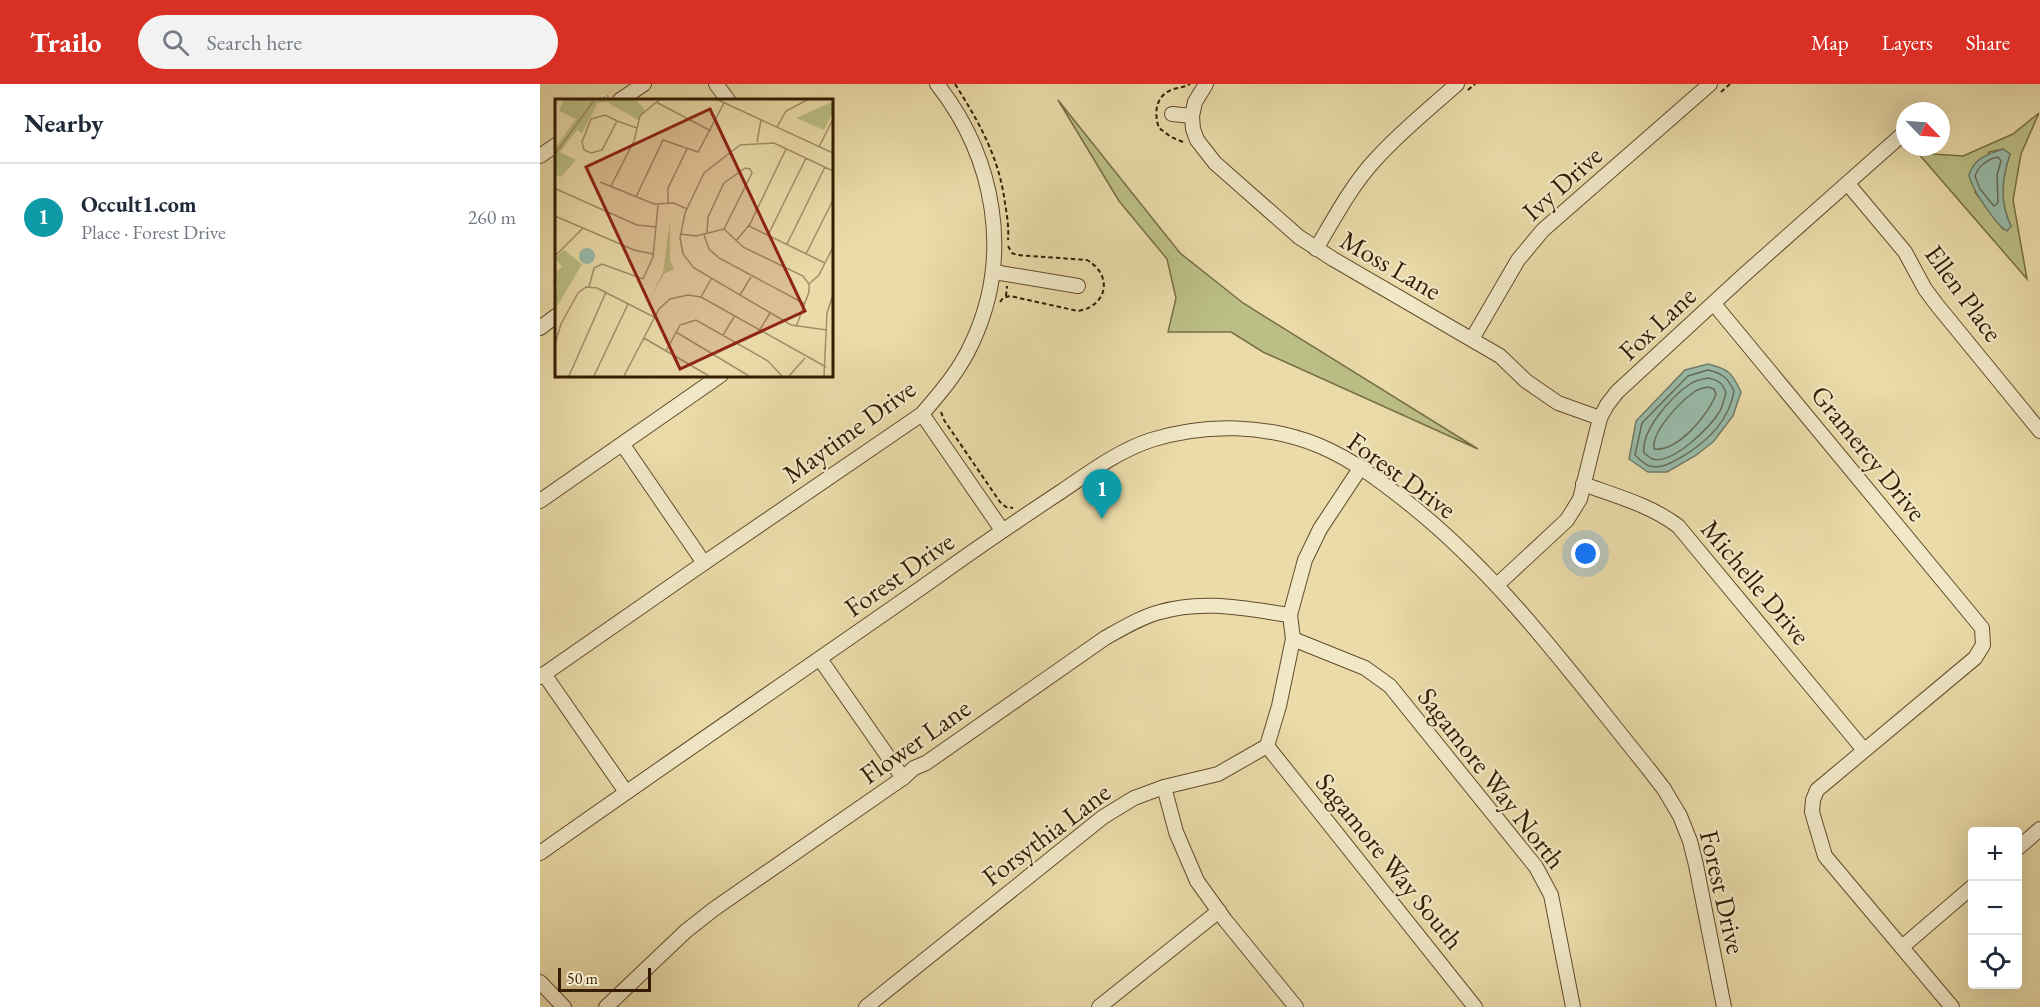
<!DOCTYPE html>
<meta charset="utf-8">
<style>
body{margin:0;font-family:"EB Garamond",serif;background:#f2f2f3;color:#1f2937}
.controls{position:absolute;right:18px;bottom:18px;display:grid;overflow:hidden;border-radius:6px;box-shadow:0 6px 24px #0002}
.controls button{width:54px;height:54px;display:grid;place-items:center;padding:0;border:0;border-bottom:2px solid #e0e1e3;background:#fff;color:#1f2937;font:30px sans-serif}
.compass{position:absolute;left:1356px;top:18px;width:54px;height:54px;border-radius:50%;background:#fff;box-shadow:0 6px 24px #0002;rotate:115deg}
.scale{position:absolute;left:18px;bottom:15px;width:93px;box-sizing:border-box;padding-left:6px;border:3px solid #341d03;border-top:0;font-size:16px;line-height:21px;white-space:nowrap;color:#341d03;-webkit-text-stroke:4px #f1e8c7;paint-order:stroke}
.you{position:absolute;left:1046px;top:470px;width:21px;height:21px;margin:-15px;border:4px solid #fff;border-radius:50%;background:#1a73e8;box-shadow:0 0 0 9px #1a73e833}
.badge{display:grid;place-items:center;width:39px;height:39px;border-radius:50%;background:#d93025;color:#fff;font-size:20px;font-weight:700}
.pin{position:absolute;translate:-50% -50px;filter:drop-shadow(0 2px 3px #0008)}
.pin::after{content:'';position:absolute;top:32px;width:21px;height:18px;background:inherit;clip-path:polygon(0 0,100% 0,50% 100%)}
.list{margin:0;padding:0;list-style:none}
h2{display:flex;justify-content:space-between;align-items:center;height:78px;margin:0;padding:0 24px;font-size:26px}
h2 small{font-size:20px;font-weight:400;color:#747a83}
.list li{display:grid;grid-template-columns:39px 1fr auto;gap:18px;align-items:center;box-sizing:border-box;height:108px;padding:0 24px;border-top:2px solid #e0e1e3}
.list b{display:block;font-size:22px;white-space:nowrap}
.list p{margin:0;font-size:20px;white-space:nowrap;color:#747a83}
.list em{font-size:20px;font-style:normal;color:#747a83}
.icon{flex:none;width:33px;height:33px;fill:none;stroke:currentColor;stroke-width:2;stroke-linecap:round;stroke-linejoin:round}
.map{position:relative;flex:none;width:1500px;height:923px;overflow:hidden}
header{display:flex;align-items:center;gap:36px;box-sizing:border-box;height:84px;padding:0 30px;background:#d93025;color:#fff}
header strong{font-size:28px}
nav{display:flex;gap:33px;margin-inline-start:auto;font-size:21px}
.search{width:420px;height:54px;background:#f2f2f3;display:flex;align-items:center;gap:15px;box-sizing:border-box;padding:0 21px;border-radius:33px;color:#747a83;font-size:22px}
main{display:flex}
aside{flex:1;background:#fff}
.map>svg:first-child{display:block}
.green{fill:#bbbf85;stroke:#786e44;stroke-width:1.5;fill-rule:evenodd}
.water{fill:#98bbaa;stroke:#707c67;stroke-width:1.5}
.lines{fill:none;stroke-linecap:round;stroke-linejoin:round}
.shore{stroke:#666c56;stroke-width:1.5}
.street-casing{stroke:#624c2c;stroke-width:16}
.path{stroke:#341d03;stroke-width:2;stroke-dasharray:4.5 3;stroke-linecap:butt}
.street{stroke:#f1e8c7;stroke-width:14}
.labels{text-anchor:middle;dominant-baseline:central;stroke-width:4.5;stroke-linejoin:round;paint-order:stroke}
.street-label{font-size:27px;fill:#341d03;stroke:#f1e8c7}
.inset-road{fill:none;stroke:#a18f67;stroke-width:1.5}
.view{fill:#8f2418;fill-opacity:0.15;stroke:#8f2418;stroke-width:3}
.inset-edge{fill:none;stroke:#341d03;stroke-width:3}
</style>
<header>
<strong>Trailo</strong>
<div class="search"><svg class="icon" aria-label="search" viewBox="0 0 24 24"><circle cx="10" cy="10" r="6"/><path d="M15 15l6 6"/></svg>Search here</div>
<nav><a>Map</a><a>Layers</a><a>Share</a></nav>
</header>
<main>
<aside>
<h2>Nearby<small></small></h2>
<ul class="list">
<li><span class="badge" style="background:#0f9aa8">1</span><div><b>Occult1.com</b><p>Place · Forest Drive</p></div><em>260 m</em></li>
</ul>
</aside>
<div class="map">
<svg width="1500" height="923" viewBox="0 0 1500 923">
<rect width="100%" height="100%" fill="#eadba9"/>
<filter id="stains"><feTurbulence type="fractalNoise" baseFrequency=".00333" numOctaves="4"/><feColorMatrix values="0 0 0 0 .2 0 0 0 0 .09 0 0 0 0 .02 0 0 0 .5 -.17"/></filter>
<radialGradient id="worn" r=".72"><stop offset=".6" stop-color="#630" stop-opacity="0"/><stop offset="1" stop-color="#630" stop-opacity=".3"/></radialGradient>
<g class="green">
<polygon points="518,16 640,169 703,219 938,365 723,268 691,248 628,248 636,214 627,175 579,117"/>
<path d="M1499,29L1481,70L1473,116L1487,195L1378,69L1423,72L1473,50ZM1463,65L1470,70C1462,94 1459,118 1471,142L1463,145L1435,108L1449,68Z"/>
</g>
<g class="water">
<path d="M1463,65L1470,70C1462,94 1459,118 1471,142L1467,147C1456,141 1431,104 1429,91C1435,73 1447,71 1463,65Z"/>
<path d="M1168,280C1189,285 1192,289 1201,308L1193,332L1173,358L1155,372L1127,388H1108L1089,375L1096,337L1145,286Z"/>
</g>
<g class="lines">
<g class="shore">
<path d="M1458,73L1461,77L1457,91L1458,119L1454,122L1440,105L1435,92C1438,82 1448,75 1458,73Z"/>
<path d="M1168,286C1182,289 1188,294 1194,307C1189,337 1166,359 1140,374C1131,379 1121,385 1110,382C1105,381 1099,375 1095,371L1102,339L1148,292Z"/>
<path d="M1168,294C1178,296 1183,299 1186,309C1184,315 1183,321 1180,327C1170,343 1133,381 1112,375C1111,374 1105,370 1104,369C1101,346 1131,313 1150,300C1155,296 1162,295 1168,294Z"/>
<path d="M1168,303L1174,305L1176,310C1169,330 1138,368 1114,365C1111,348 1140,318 1154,308C1158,305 1163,304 1168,303Z"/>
</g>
<defs>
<g id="street">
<polyline points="176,0 188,16"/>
<polyline points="666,0 655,18 652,32 653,45 657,56 675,79 759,153 793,175 960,272 986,297 1018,319 1060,334"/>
<polyline points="80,16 104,0"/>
<polyline points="632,30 652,32"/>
<polyline points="0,72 16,61"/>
<polyline points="1308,100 1365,168 1385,205 1397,221 1500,347"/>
<path d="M776,165C794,135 811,102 835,76C860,48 889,25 917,0"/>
<polyline points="454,188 538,202"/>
<polyline points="1174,220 1442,544 1443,561 1435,574 1277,706 1273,716 1272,728 1285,772 1412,923"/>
<polyline points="0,244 16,232"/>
<polyline points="932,255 978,176 1003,146 1170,0"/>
<polyline points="382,330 462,446"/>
<polyline points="83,361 164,479"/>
<path d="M1043,400C1076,412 1110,421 1138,442L1324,666"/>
<polyline points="0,417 181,291"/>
<polyline points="957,501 1027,436 1040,415 1060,334 1067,321 1077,308 1205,190 1365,48"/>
<polyline points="753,555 825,584 850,602 996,783 1011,811 1033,923"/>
<polyline points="280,575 363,694"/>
<polyline points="4,590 86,708"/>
<path d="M0,593L164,479L382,330C401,308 420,286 432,259C473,172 455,74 397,0"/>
<polyline points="727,662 935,923"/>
<polyline points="624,703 636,748 657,797 685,836 756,923"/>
<polyline points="1478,764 1500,745"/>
<path d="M0,769C130,677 261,588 391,497C434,466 478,436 522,407C550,388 578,367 611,356C666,339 727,340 780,362C815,377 843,399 872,422C964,496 1033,592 1107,683L1124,705L1140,732L1150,757L1156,781L1184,923"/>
<polyline points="1362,863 1432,803"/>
<polyline points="0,898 24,923"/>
<path d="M66,923L146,847L174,825L363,694L374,684L386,679L565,554C583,544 601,533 620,528C663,515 707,525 750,531"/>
<polyline points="326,923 563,733 594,714 624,703 678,690 727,662 739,622 753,555 750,531 765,476 780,445 821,383"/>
<polyline points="559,923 679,827"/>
</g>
</defs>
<use href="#street" class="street-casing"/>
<g class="path">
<path d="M415,0C439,38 459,73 465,119C467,131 469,144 468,156"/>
<polyline points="928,6 935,0"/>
<polyline points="1181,8 1190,0"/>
<polyline points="61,16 68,12"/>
<path d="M643,58L631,53L619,44C614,30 615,13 631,6C638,3 644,4 650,0"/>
<polyline points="466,212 467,202"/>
<path d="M460,218L463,214L470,212L538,227C568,222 573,191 547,176L477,171L472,169L468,162"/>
<polyline points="401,328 404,336 460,418 466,423 473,424"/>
</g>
<use href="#street" class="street"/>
</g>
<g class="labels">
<g class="street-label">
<text transform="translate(1022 99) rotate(-42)">Ivy Drive</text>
<text transform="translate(851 181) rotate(30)">Moss Lane</text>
<text transform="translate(1424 209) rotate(54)">Ellen Place</text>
<text transform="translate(1117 239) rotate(-43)">Fox Lane</text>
<text transform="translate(309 347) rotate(-36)">Maytime Drive</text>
<text transform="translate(1329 369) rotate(51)">Gramercy Drive</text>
<text transform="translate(862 391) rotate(36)">Forest Drive</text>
<text transform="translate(359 490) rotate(-35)">Forest Drive</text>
<text transform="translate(1216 498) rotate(50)">Michelle Drive</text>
<text transform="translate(375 657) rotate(-35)">Flower Lane</text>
<text transform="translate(952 694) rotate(52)">Sagamore Way North</text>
<text transform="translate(506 750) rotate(-37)">Forsythia Lane</text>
<text transform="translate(850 777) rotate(51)">Sagamore Way South</text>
<text transform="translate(1183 808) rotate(77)">Forest Drive</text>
</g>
</g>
<g transform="translate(15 15)">
<rect width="278" height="278" fill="#eadba9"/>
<path d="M9,0H80L90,11L83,21L52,3L43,4L27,34L22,31L5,53L21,61L6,78L0,75V49L21,20L4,12ZM277,3V15L269,31L241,19ZM115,121V161L119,170L109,175L95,199L108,173ZM9,151L27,165L0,211V188L3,191L0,173L7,168L0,159Z" fill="#bbbf85"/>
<path d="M24 157a8 8 0 1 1 16 0a8 8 0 1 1-16 0Z" fill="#98bbaa"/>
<path class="inset-road" d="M161,0L278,54M101,3L156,32M62,22L50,16L36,20L27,43L29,51L36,54L47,51L62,22L82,29M222,28L231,12L254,0M202,43L206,21M264,48L278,20M0,55L40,0M45,83L99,105L119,104L132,110M56,87L79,42L85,17L105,0M1,90L82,126L101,128M81,98L108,41L143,53L169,4M113,104V89L132,50M0,117L79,151L98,155M194,127L270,164M152,134L153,118L169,84L190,69L195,70L197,74L169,130M125,135L141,137L169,130L188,148L248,177L254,185V193L241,228M149,136L154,150L164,159L250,205M213,136L251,59M181,142L195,125L231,50M232,145L270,68M251,155L278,101M0,157L28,129M88,180L98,158L103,106M254,185L264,176L278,148M34,188L39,169L47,165L88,180M185,196L196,178M146,198L156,180M272,231L236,226L139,169L128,155L125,139L130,114L149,74L185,46L219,44L278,72M204,232L215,214M121,233L194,277M168,236L179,218M89,239L154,277M0,245L6,225L23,194L31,188L42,189L99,218M111,252L125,226L141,221L213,262L227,277M14,277L51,193M39,277L73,205M69,277L104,210L115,200L133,196L146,198L271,268M234,277L250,259M269,277L272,214L278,196"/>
<path class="view" d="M155,10L250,212L125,270L31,68Z"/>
<rect width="278" height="278" class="inset-edge"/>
</g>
<rect width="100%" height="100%" filter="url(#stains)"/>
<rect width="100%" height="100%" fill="url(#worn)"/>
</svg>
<div class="controls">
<button>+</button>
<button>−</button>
<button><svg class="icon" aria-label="locate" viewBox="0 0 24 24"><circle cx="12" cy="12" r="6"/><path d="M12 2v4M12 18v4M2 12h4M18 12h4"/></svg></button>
</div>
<svg class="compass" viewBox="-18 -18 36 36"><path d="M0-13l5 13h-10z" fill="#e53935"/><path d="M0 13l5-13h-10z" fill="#747a83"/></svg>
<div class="scale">50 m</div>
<div class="you"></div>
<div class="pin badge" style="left:562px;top:435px;background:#0f9aa8">1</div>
</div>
</main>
